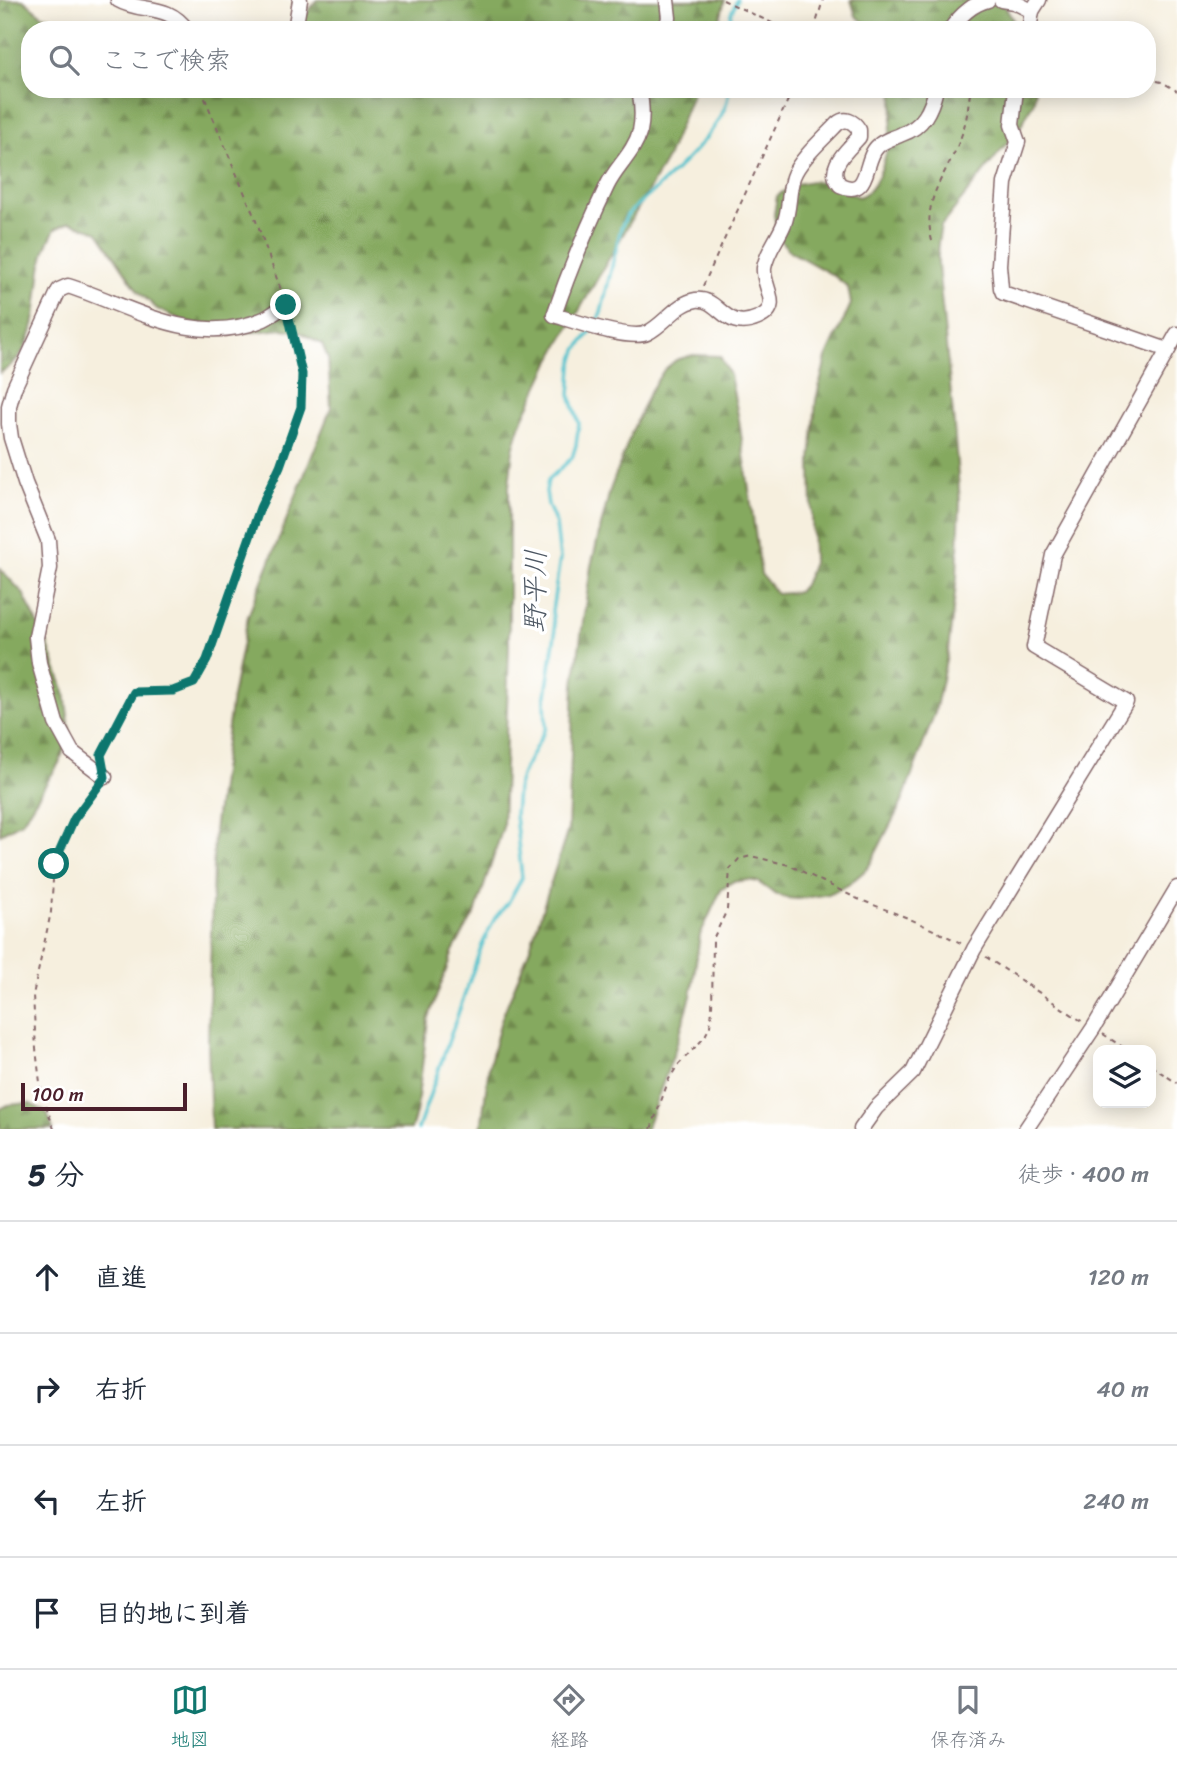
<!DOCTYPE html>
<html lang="ja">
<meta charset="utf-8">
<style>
body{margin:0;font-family:Sriracha,"Klee One",sans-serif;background:#f6f6f7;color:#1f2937}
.controls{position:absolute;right:21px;bottom:21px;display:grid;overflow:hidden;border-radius:14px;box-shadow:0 4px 18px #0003}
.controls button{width:63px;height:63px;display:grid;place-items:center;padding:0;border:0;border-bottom:2px solid #e0e1e3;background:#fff;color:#1f2937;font:35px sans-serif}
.scale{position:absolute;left:21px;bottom:18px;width:166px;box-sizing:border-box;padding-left:7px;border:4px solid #4a1f2b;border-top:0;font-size:19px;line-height:24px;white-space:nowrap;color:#4a1f2b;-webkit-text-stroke:5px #fff;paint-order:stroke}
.stop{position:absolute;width:21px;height:21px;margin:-16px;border:5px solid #0f766e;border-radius:50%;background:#fff}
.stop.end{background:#0f766e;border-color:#fff;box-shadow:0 2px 7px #0008}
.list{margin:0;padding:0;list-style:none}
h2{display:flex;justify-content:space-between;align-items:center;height:91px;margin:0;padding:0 28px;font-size:30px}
h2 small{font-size:23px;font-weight:400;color:#747a83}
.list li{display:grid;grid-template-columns:46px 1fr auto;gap:21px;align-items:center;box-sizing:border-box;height:112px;padding:0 28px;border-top:2px solid #e0e1e3}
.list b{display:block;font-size:26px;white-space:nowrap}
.list em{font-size:23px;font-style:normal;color:#747a83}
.icon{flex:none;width:38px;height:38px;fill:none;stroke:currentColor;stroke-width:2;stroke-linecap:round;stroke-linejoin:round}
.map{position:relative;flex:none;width:1177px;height:1129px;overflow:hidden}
.search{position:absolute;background:#fff;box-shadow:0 4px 18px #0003;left:21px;right:21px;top:21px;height:77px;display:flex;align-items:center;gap:18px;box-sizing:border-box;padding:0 24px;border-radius:28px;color:#747a83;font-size:26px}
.sheet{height:539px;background:#fff}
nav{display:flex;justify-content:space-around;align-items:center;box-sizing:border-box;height:98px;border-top:2px solid #e0e1e3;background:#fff;font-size:19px;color:#747a83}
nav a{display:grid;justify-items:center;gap:4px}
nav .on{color:#0f766e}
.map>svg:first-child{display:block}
.forest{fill:url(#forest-firs);stroke:#686444;stroke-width:2}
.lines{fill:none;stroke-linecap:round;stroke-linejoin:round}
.stream{stroke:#56c3cd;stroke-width:3.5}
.minor-casing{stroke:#86686a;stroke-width:17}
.path{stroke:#86686a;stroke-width:2;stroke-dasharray:5 5;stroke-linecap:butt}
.minor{stroke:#fff;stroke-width:14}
.route{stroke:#0f766e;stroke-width:9}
.labels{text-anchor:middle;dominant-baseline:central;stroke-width:7;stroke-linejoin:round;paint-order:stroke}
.water-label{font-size:28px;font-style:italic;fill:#4e5864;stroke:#fff}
</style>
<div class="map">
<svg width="1177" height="1129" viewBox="0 0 1177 1129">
<defs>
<pattern id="forest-firs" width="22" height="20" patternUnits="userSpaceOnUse" patternTransform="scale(1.75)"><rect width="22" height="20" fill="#85a95e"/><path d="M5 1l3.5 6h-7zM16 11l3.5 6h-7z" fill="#6f894e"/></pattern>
</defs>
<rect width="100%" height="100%" fill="#fff"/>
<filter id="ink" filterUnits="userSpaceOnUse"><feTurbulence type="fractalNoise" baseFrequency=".0143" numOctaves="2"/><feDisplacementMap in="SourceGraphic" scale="14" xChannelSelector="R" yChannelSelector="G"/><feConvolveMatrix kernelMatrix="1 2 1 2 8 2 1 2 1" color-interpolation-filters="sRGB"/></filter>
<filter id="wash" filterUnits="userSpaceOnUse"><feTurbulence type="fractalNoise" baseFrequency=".00686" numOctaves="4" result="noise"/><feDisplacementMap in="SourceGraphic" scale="28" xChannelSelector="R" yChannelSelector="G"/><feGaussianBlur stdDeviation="1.57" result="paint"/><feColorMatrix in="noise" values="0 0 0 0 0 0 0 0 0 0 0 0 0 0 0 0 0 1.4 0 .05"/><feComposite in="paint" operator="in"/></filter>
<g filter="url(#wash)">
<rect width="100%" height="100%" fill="#f6efde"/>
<g class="forest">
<path d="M0,0H23L42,15L101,30H30V89H694L667,158L554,354L521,423L513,449L509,486V647L503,827L476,911L453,951L428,1020L416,1113L411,1129H211L208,1042L214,831L232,697L248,616L331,408L328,358L322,344L302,333L284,329L253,332L214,330L184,321L157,309L138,291L98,232L70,222L55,229C51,237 46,246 44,254C33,297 44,347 0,373Z"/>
<polygon points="317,0 725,0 717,30 281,30 301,21"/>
<polygon points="851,0 1001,0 1019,30 874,30 856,16"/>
<path d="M894,89H1035L1034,101L1022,124L941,226L938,243V266L953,414L960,502L957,577L948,651L935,712L902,802L868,868L848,885L829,894L798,899L787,898L775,894L758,882L748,880L732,882L721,890L700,935L691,996L674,1053L646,1129H481L489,1066L501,1020L530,948L568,829L574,684L591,566L610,490L633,429L649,393L664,370L676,360L693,355L720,356L730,375L739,420L761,574L777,594L798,592L804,585L813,563L811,461L816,400L826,358L851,304L848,287L833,275L791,252L779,239L774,215L777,196C810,172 825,181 858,197C888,189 893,115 894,89Z"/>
<polygon points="0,569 23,593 47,643 65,692 70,733 59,763 22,822 0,834"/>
<polygon points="29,1103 47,1113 53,1129 0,1129 0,1109 8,1105"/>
</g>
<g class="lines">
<g class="stream">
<polyline points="730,30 731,13 737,0"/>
<path d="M596,323L601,313L621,228L627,215C653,191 733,126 728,89"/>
<polyline points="418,1129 482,945 495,918 508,903 522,878 515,815 517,789 522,773 546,728 545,701 555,634 552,611 560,559 556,524 548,505 546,491 548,480 572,458 576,445 579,423 570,395 572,366 577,350 592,330"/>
</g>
</g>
</g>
<g filter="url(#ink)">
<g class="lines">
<defs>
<g id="minor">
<path d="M118,0C142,14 167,2 187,30"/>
<polyline points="1001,0 1014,2 1032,11"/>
<polyline points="295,30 300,0"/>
<polyline points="665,30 669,18 667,0"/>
<path d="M950,30C959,17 972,4 988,0"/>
<polyline points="1029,30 1032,11 1039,0"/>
<path d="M639,89C642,104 643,117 640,131C634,153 616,167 607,186C587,228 569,271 554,315C574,321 630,341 647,333C664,325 677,303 696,300C720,297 724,333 758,318C784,307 762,287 764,268C767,251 778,239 784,224C790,210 788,193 793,177C799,160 824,138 837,124C845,117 854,121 859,130V137C848,150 825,167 840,185C871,199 863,159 878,146C884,140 894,138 902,134C923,127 931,110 936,89"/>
<polyline points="1016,89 1012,125 1018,142 1005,183 999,265 1001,288 1003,293 1168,350"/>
<path d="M105,777L72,752L56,723L39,663L36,637L50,568L48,540L25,483L11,438L9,424V406L14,388L59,290L68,286C131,306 195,349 264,319C272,315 279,309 287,305"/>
<polyline points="861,1129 876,1108 913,1072 974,949 1126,702 1034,647 1053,555 1177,334"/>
<polyline points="1026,1129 1094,1027 1177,888"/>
</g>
</defs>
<use href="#minor" class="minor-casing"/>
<g class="path">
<polyline points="723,0 787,30"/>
<polyline points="814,30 823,0"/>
<polyline points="1147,79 1162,82 1177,91"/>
<polyline points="201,89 255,218 282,293"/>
<path d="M932,241C920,193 953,170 964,127C968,115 968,102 971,89"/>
<polyline points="703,286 793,89"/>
<polyline points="101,758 134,692 173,691 194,683 207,661 260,508 280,466 301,407 302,374 290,319"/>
<polyline points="986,957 1083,1022"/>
<polyline points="1103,1034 1127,1050"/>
<polyline points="1151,1066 1177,1083"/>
<polyline points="54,1129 41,1091 36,1049 33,995 51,912 54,864 74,819 96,789"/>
<polyline points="651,1129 669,1079 678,1065 704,1038 710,1026 712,1010 713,939 727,910 730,869 739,859 751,856 789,865 858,899 908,918 963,944"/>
</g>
<use href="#minor" class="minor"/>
</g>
</g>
<g class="lines" filter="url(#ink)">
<polyline class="route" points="54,864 74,819 105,777 101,755 134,692 173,691 194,683 207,660 260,508 280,466 301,407 302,374 286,305"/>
</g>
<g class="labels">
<g class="water-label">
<text transform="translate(535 591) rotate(-89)">野平川</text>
</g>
</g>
</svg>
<div class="controls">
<button><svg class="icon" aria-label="layers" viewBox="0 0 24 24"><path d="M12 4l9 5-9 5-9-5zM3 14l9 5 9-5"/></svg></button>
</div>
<div class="scale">100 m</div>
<div class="stop" style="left:54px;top:864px"></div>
<div class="stop end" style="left:286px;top:305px"></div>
<div class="search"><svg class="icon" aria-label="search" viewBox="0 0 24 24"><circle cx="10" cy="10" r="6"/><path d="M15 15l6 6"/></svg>ここで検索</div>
</div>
<section class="sheet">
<h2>5 分<small>徒歩 · 400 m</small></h2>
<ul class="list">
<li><svg class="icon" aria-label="ahead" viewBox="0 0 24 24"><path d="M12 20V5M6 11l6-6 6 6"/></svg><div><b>直進</b></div><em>120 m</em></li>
<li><svg class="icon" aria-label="right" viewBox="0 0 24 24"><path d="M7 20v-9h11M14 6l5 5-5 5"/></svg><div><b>右折</b></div><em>40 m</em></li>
<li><svg class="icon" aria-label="left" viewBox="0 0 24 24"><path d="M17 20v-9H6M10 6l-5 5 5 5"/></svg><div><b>左折</b></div><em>240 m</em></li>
<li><svg class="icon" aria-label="arrive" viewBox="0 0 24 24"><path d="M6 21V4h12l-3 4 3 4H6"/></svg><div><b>目的地に到着</b></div></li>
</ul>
</section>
<nav>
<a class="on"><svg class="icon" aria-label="map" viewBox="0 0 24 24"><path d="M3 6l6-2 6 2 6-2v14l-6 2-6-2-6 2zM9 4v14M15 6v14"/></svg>地図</a>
<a><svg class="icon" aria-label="directions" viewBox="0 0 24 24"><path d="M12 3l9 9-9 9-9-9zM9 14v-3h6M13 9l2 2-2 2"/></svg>経路</a>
<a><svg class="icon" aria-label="saved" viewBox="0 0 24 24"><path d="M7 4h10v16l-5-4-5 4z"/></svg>保存済み</a>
</nav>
